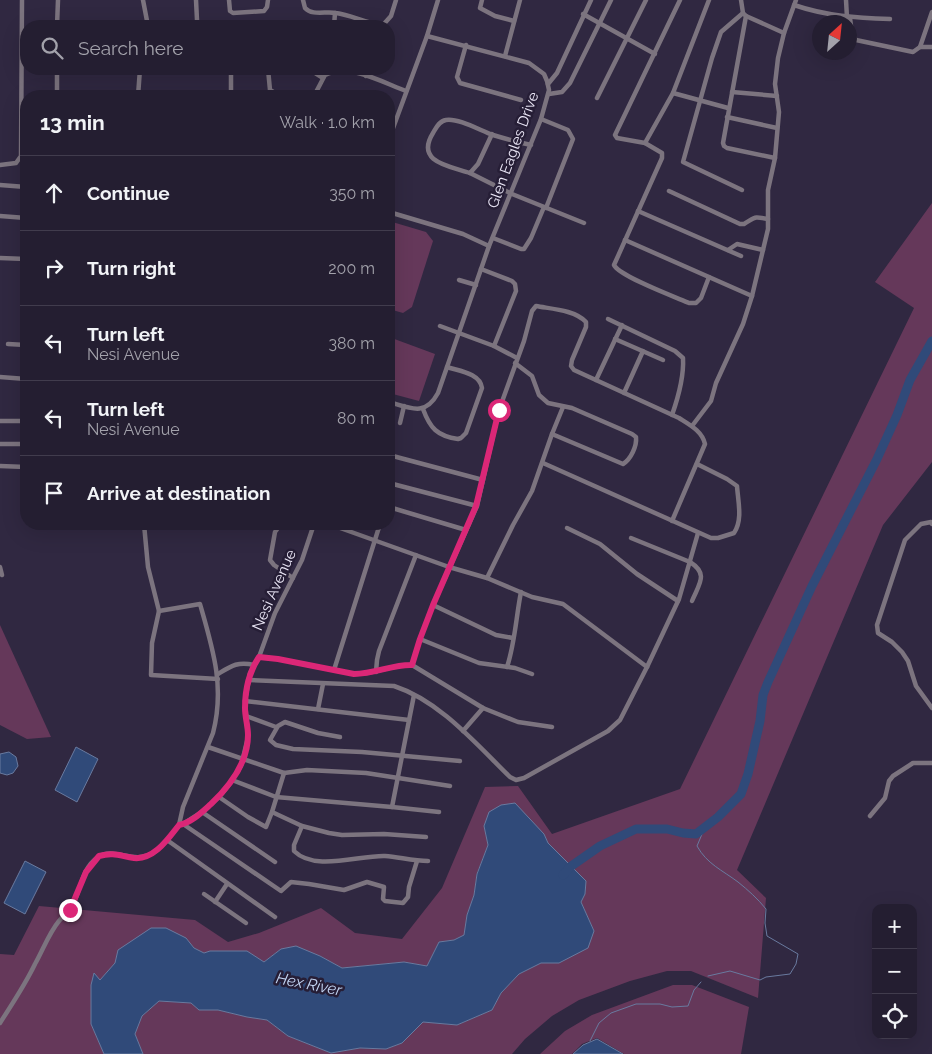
<!DOCTYPE html>
<meta charset="utf-8">
<style>
body{margin:0;font-family:Raleway,sans-serif;background:#302b3d;color:#f1f3f6}
.controls{position:absolute;right:15px;bottom:15px;display:grid;overflow:hidden;border-radius:10px;box-shadow:0 5px 20px #0002}
.controls button{width:45px;height:45px;display:grid;place-items:center;padding:0;border:0;border-bottom:1px solid #413c4d;background:#241e31;color:#f1f3f6;font:25px sans-serif}
.compass{position:absolute;left:812px;top:15px;width:45px;height:45px;border-radius:50%;background:#241e31;box-shadow:0 5px 20px #0002;rotate:27deg}
.stop{position:absolute;width:15px;height:15px;margin:-11px;border:4px solid #db2777;border-radius:50%;background:#fff}
.stop.end{background:#db2777;border-color:#fff;box-shadow:0 1px 5px #0008}
.list{margin:0;padding:0;list-style:none}
h2{display:flex;justify-content:space-between;align-items:center;height:65px;margin:0;padding:0 20px;font-size:21px}
h2 small{font-size:16px;font-weight:400;color:#a3a2ab}
.list li{display:grid;grid-template-columns:32px 1fr auto;gap:15px;align-items:center;box-sizing:border-box;height:75px;padding:0 20px;border-top:1px solid #413c4d}
.list b{display:block;font-size:19px;white-space:nowrap}
.list p{margin:0;font-size:16px;white-space:nowrap;color:#a3a2ab}
.list em{font-size:16px;font-style:normal;color:#a3a2ab}
.icon{flex:none;width:28px;height:28px;fill:none;stroke:currentColor;stroke-width:2;stroke-linecap:round;stroke-linejoin:round}
.map{position:relative;flex:none;width:932px;height:1054px;overflow:hidden}
.search{position:absolute;background:#241e31;box-shadow:0 5px 20px #0002;left:20px;top:20px;width:375px;height:55px;display:flex;align-items:center;gap:12px;box-sizing:border-box;padding:0 18px;border-radius:20px;color:#a3a2ab;font-size:19px}
.panel{position:absolute;background:#241e31;box-shadow:0 5px 20px #0002;left:20px;top:90px;width:375px;height:440px;border-radius:20px}
.map>svg:first-child{display:block}
.green{fill:#65385a}
.water{fill:#304a79;stroke:#697a9f}
.lines{fill:none;stroke-linecap:round;stroke-linejoin:round}
.stream{stroke:#697a9f;stroke-width:1}
.river{stroke:#304a79;stroke-width:9}
.minor{stroke:#7c747f;stroke-width:4.5}
.route{stroke:#db2777;stroke-width:6}
.labels{text-anchor:middle;dominant-baseline:central;stroke-width:5;stroke-linejoin:round;paint-order:stroke}
.street-label{font-size:15px;fill:#ede9f9;stroke:#261e36}
.water-label{font-size:16px;font-style:italic;fill:#c3d5f3;stroke:#261e36}
</style>
<div class="map">
<svg width="932" height="1054" viewBox="0 0 932 1054">
<rect width="100%" height="100%" fill="#302841"/>
<g class="green">
<polygon points="932,203 932,462 883,525 737,870 766,898 758,998 691,971 667,971 630,981 579,1000 552,1016 525,1039 512,1054 143,1054 135,1034 142,1016 159,1001 191,1003 199,1010 218,1010 247,1017 267,1020 288,1036 331,1053 360,1048 386,1049 402,1043 423,1022 457,1025 492,1010 501,993 519,974 541,963 559,963 594,931 581,902 585,894 586,881 548,843 544,834 484,826 488,845 477,873 474,895 467,915 464,936 454,940 439,942 427,966 404,962 342,968 320,956 281,949 264,962 211,951 204,953 194,948 186,938 115,963 100,981 94,974 91,985 91,1024 104,1054 0,1054 0,954 14,955 39,906 195,920 228,942 259,933 321,908 355,933 402,939 442,888 485,787 518,786 552,834 680,789 914,308 875,282"/>
<polygon points="389,221 426,232 433,241 412,307 403,313 389,309"/>
<polygon points="389,337 435,354 419,401 389,393"/>
<polygon points="0,625 51,737 27,739 0,725"/>
<polygon points="673,985 692,985 749,1007 741,1054 624,1054 597,1038 582,1044 572,1054 540,1054 565,1031 592,1015"/>
</g>
<g class="water">
<polygon points="76,747 98,759 77,802 55,790"/>
<polygon points="9,752 16,757 18,766 13,773 7,775 0,773 0,754"/>
<polygon points="515,803 544,834 548,843 586,881 585,894 581,902 594,931 588,948 559,963 541,963 519,974 501,993 492,1010 457,1025 423,1022 402,1043 386,1049 360,1048 331,1053 288,1036 267,1020 247,1017 218,1010 199,1010 191,1003 159,1001 142,1016 135,1034 143,1054 104,1054 91,1024 91,985 94,973 100,980 115,963 118,950 151,928 166,928 186,938 194,948 204,953 210,951 247,951 264,962 281,949 296,946 320,956 342,968 404,962 427,966 439,942 454,940 464,935 467,915 474,895 477,874 488,845 484,826 489,812 501,805"/>
<polygon points="25,861 46,872 25,914 4,903"/>
<polygon points="597,1039 623,1054 573,1054 583,1045"/>
</g>
<g class="lines">
<g class="stream">
<path d="M705,827L697,846C707,864 722,870 738,882C748,890 758,899 766,909L765,923L767,936L798,954L796,964L790,974L766,977L760,980L730,971L708,976"/>
<polyline points="590,1041 599,1023 611,1013 636,1004 660,1004 672,1007 688,1006 694,990 701,982"/>
</g>
<polyline class="river" points="563,875 570,867 600,846 636,829 667,829 683,833 696,834 718,817 741,794 748,774 760,721 763,695 768,682 812,586 877,459 897,415 910,380 932,341"/>
<g class="minor">
<polyline points="143,0 148,26"/>
<polyline points="196,0 197,20"/>
<polyline points="229,0 230,11 233,13 264,11 267,7 268,0"/>
<path d="M303,0L305,8C312,16 326,11 336,13C352,15 367,24 383,25L391,16L396,0"/>
<polyline points="482,0 480,8 495,16 514,21"/>
<path d="M680,0L615,135L617,138L645,143L662,153V158L614,265C619,276 675,297 689,303H696L701,298L709,277"/>
<polyline points="741,0 743,13 746,16 784,33"/>
<polyline points="846,0 847,18"/>
<path d="M794,5C826,16 857,18 890,19"/>
<polyline points="583,14 655,54"/>
<polyline points="746,16 723,143 724,146 727,148 775,158"/>
<polyline points="850,18 852,34 856,40 913,52 920,47 932,12"/>
<polyline points="57,26 58,0"/>
<polyline points="334,26 335,13"/>
<polyline points="466,45 457,77 460,83 521,100"/>
<polyline points="920,47 932,47"/>
<polyline points="505,56 520,0"/>
<polyline points="57,69 57,96"/>
<polyline points="231,69 231,96"/>
<polyline points="268,69 270,90 280,96"/>
<polyline points="309,69 323,78"/>
<polyline points="366,76 368,69"/>
<polyline points="548,84 557,73 591,0"/>
<polyline points="732,92 777,96"/>
<polyline points="673,93 728,108"/>
<polyline points="198,94 198,96"/>
<polyline points="549,94 562,92 570,83 611,0"/>
<polyline points="138,96 140,69"/>
<path d="M314,96L325,75C347,62 384,83 406,91"/>
<polyline points="597,98 646,0"/>
<polyline points="727,117 777,128"/>
<polyline points="541,119 568,130 573,139 546,208"/>
<path d="M492,134L478,164L470,173C449,166 415,162 433,133C436,128 439,121 446,120C459,118 481,131 493,135C506,139 518,142 531,145"/>
<polyline points="389,139 427,36 438,0"/>
<polyline points="645,143 673,93 709,0"/>
<polyline points="0,165 16,163 21,156 22,0"/>
<polyline points="470,173 512,194 584,223"/>
<polyline points="0,185 26,187"/>
<polyline points="742,190 683,162 712,58 721,32 743,13"/>
<path d="M669,191L740,224H744C756,217 753,216 768,219"/>
<polyline points="638,211 741,256"/>
<polyline points="389,212 463,234 489,246"/>
<polyline points="0,216 26,218"/>
<polyline points="493,238 521,249 524,249 531,238 544,207"/>
<polyline points="625,240 752,296"/>
<polyline points="728,250 737,244 763,250"/>
<polyline points="0,258 26,259"/>
<polyline points="459,280 476,285"/>
<path d="M608,319L675,351L683,358C684,376 678,398 672,415"/>
<polyline points="440,326 494,346 516,291 515,284 512,281 481,269"/>
<polyline points="615,339 663,360"/>
<polyline points="8,344 26,345"/>
<polyline points="494,346 517,358"/>
<path d="M515,363L532,376L539,395L548,403L572,408L632,434L636,437C637,446 631,459 623,464L552,434"/>
<polyline points="0,377 26,379"/>
<polyline points="596,380 622,325"/>
<polyline points="624,393 643,351"/>
<path d="M389,402C410,408 425,417 438,393L489,246L541,119L549,90L547,81L544,74L529,63L427,36"/>
<path d="M423,409C430,428 437,436 458,439L461,438L466,433L482,388C480,373 459,371 447,367"/>
<polyline points="0,421 26,421"/>
<polyline points="400,423 404,406"/>
<polyline points="692,426 711,401 716,383 743,324 752,296 768,229 768,190 775,158 779,112 775,84 778,58 784,33 796,0"/>
<polyline points="0,444 26,444"/>
<polyline points="389,455 483,480"/>
<path d="M543,463L711,538H718L734,533C743,520 738,501 737,486L727,479L697,464"/>
<polyline points="0,466 26,467"/>
<polyline points="389,483 477,506"/>
<polyline points="389,494 392,483"/>
<polyline points="389,507 466,530"/>
<polyline points="144,524 148,567 159,611 152,643 151,675 218,679"/>
<polyline points="287,524 285,526 278,528 275,532 270,560 274,565 293,578"/>
<polyline points="329,524 449,567 487,578 532,597 563,604 647,667"/>
<polyline points="932,524 931,522 921,524 905,540 877,625 878,633 892,642 902,652 908,661 916,686 932,708"/>
<polyline points="567,528 600,544 637,574 678,601"/>
<path d="M631,538L690,562C709,574 699,584 692,601"/>
<polyline points="0,567 2,575"/>
<polyline points="487,578 513,525 532,491 552,434 563,407"/>
<polyline points="433,605 496,635 513,638"/>
<path d="M159,611L200,604C213,649 225,687 213,733L183,807L179,825"/>
<polyline points="420,639 479,663 515,668 532,674"/>
<path d="M259,657L278,659L354,674C375,674 394,664 412,665L483,708L518,722L552,727"/>
<path d="M412,665L420,639L433,605L477,506L499,410L524,341L532,311L536,306C552,309 575,310 586,322V327L572,360L571,366L574,370L679,418C690,425 702,431 705,444L672,521"/>
<path d="M507,667C515,643 516,617 521,592"/>
<polyline points="334,670 380,524"/>
<polyline points="376,672 377,660 379,651 416,555"/>
<path d="M218,674C231,666 238,661 254,665"/>
<path d="M249,680L394,686C440,701 476,744 510,777L516,780L524,778L608,731L620,720L647,667L679,599L698,533"/>
<polyline points="245,701 409,720"/>
<polyline points="318,709 323,684"/>
<polyline points="246,716 276,727"/>
<polyline points="463,731 483,708"/>
<polyline points="340,737 318,733 285,722 278,726 270,740 276,745 293,749 362,752 460,761"/>
<polyline points="208,747 284,773 307,770 366,773 450,786"/>
<polyline points="284,773 272,812 302,826 329,833 342,835 384,834 426,837"/>
<polyline points="232,780 276,797 392,807 439,812"/>
<polyline points="219,797 248,817 266,827 272,812"/>
<polyline points="392,807 414,695"/>
<polyline points="202,812 275,862"/>
<polyline points="870,816 885,798 889,781 893,776 913,763 932,763"/>
<polyline points="183,824 281,891 291,882 309,884 344,890 367,882 384,887 383,899 385,901 403,903 408,897 409,887 417,861"/>
<path d="M302,826L294,845V851C315,872 359,855 385,856C399,857 413,861 428,861"/>
<polyline points="167,840 275,917"/>
<polyline points="204,894 246,923"/>
<polyline points="215,902 227,884"/>
<path d="M0,1023C12,1004 25,985 35,964C43,950 49,933 59,921C62,917 67,914 70,910C81,894 80,869 98,857C114,846 133,865 153,853C164,846 171,835 179,825L183,824L202,812L219,797L228,786L241,766L248,737L245,701L250,673L259,657L275,613L302,560L314,524"/>
</g>
</g>
<g class="lines">
<path class="route" d="M70,910L86,872L99,856C114,852 120,856 134,858C154,860 168,839 179,825C191,823 202,812 211,804C230,786 248,762 248,735C248,726 245,717 245,708C245,691 249,672 259,657L278,659L354,674C375,674 394,664 412,665L420,639L433,605L476,506L499,410"/>
</g>
<g class="labels">
<g class="street-label">
<text transform="translate(513 150) rotate(-70)">Glen Eagles Drive</text>
<text transform="translate(274 590) rotate(-66)">Nesi Avenue</text>
</g>
<g class="water-label">
<text transform="translate(309 984) rotate(11)">Hex River</text>
</g>
</g>
</svg>
<div class="controls">
<button>+</button>
<button>−</button>
<button><svg class="icon" aria-label="locate" viewBox="0 0 24 24"><circle cx="12" cy="12" r="6"/><path d="M12 2v4M12 18v4M2 12h4M18 12h4"/></svg></button>
</div>
<svg class="compass" viewBox="-18 -18 36 36"><path d="M0-13l5 13h-10z" fill="#e53935"/><path d="M0 13l5-13h-10z" fill="#a3a2ab"/></svg>
<div class="stop" style="left:499px;top:410px"></div>
<div class="stop end" style="left:70px;top:910px"></div>
<div class="search"><svg class="icon" aria-label="search" viewBox="0 0 24 24"><circle cx="10" cy="10" r="6"/><path d="M15 15l6 6"/></svg>Search here</div>
<section class="panel">
<h2>13 min<small>Walk · 1.0 km</small></h2>
<ul class="list">
<li><svg class="icon" aria-label="ahead" viewBox="0 0 24 24"><path d="M12 20V5M6 11l6-6 6 6"/></svg><div><b>Continue</b></div><em>350 m</em></li>
<li><svg class="icon" aria-label="right" viewBox="0 0 24 24"><path d="M7 20v-9h11M14 6l5 5-5 5"/></svg><div><b>Turn right</b></div><em>200 m</em></li>
<li><svg class="icon" aria-label="left" viewBox="0 0 24 24"><path d="M17 20v-9H6M10 6l-5 5 5 5"/></svg><div><b>Turn left</b><p>Nesi Avenue</p></div><em>380 m</em></li>
<li><svg class="icon" aria-label="left" viewBox="0 0 24 24"><path d="M17 20v-9H6M10 6l-5 5 5 5"/></svg><div><b>Turn left</b><p>Nesi Avenue</p></div><em>80 m</em></li>
<li><svg class="icon" aria-label="arrive" viewBox="0 0 24 24"><path d="M6 21V4h12l-3 4 3 4H6"/></svg><div><b>Arrive at destination</b></div></li>
</ul>
</section>
</div>
